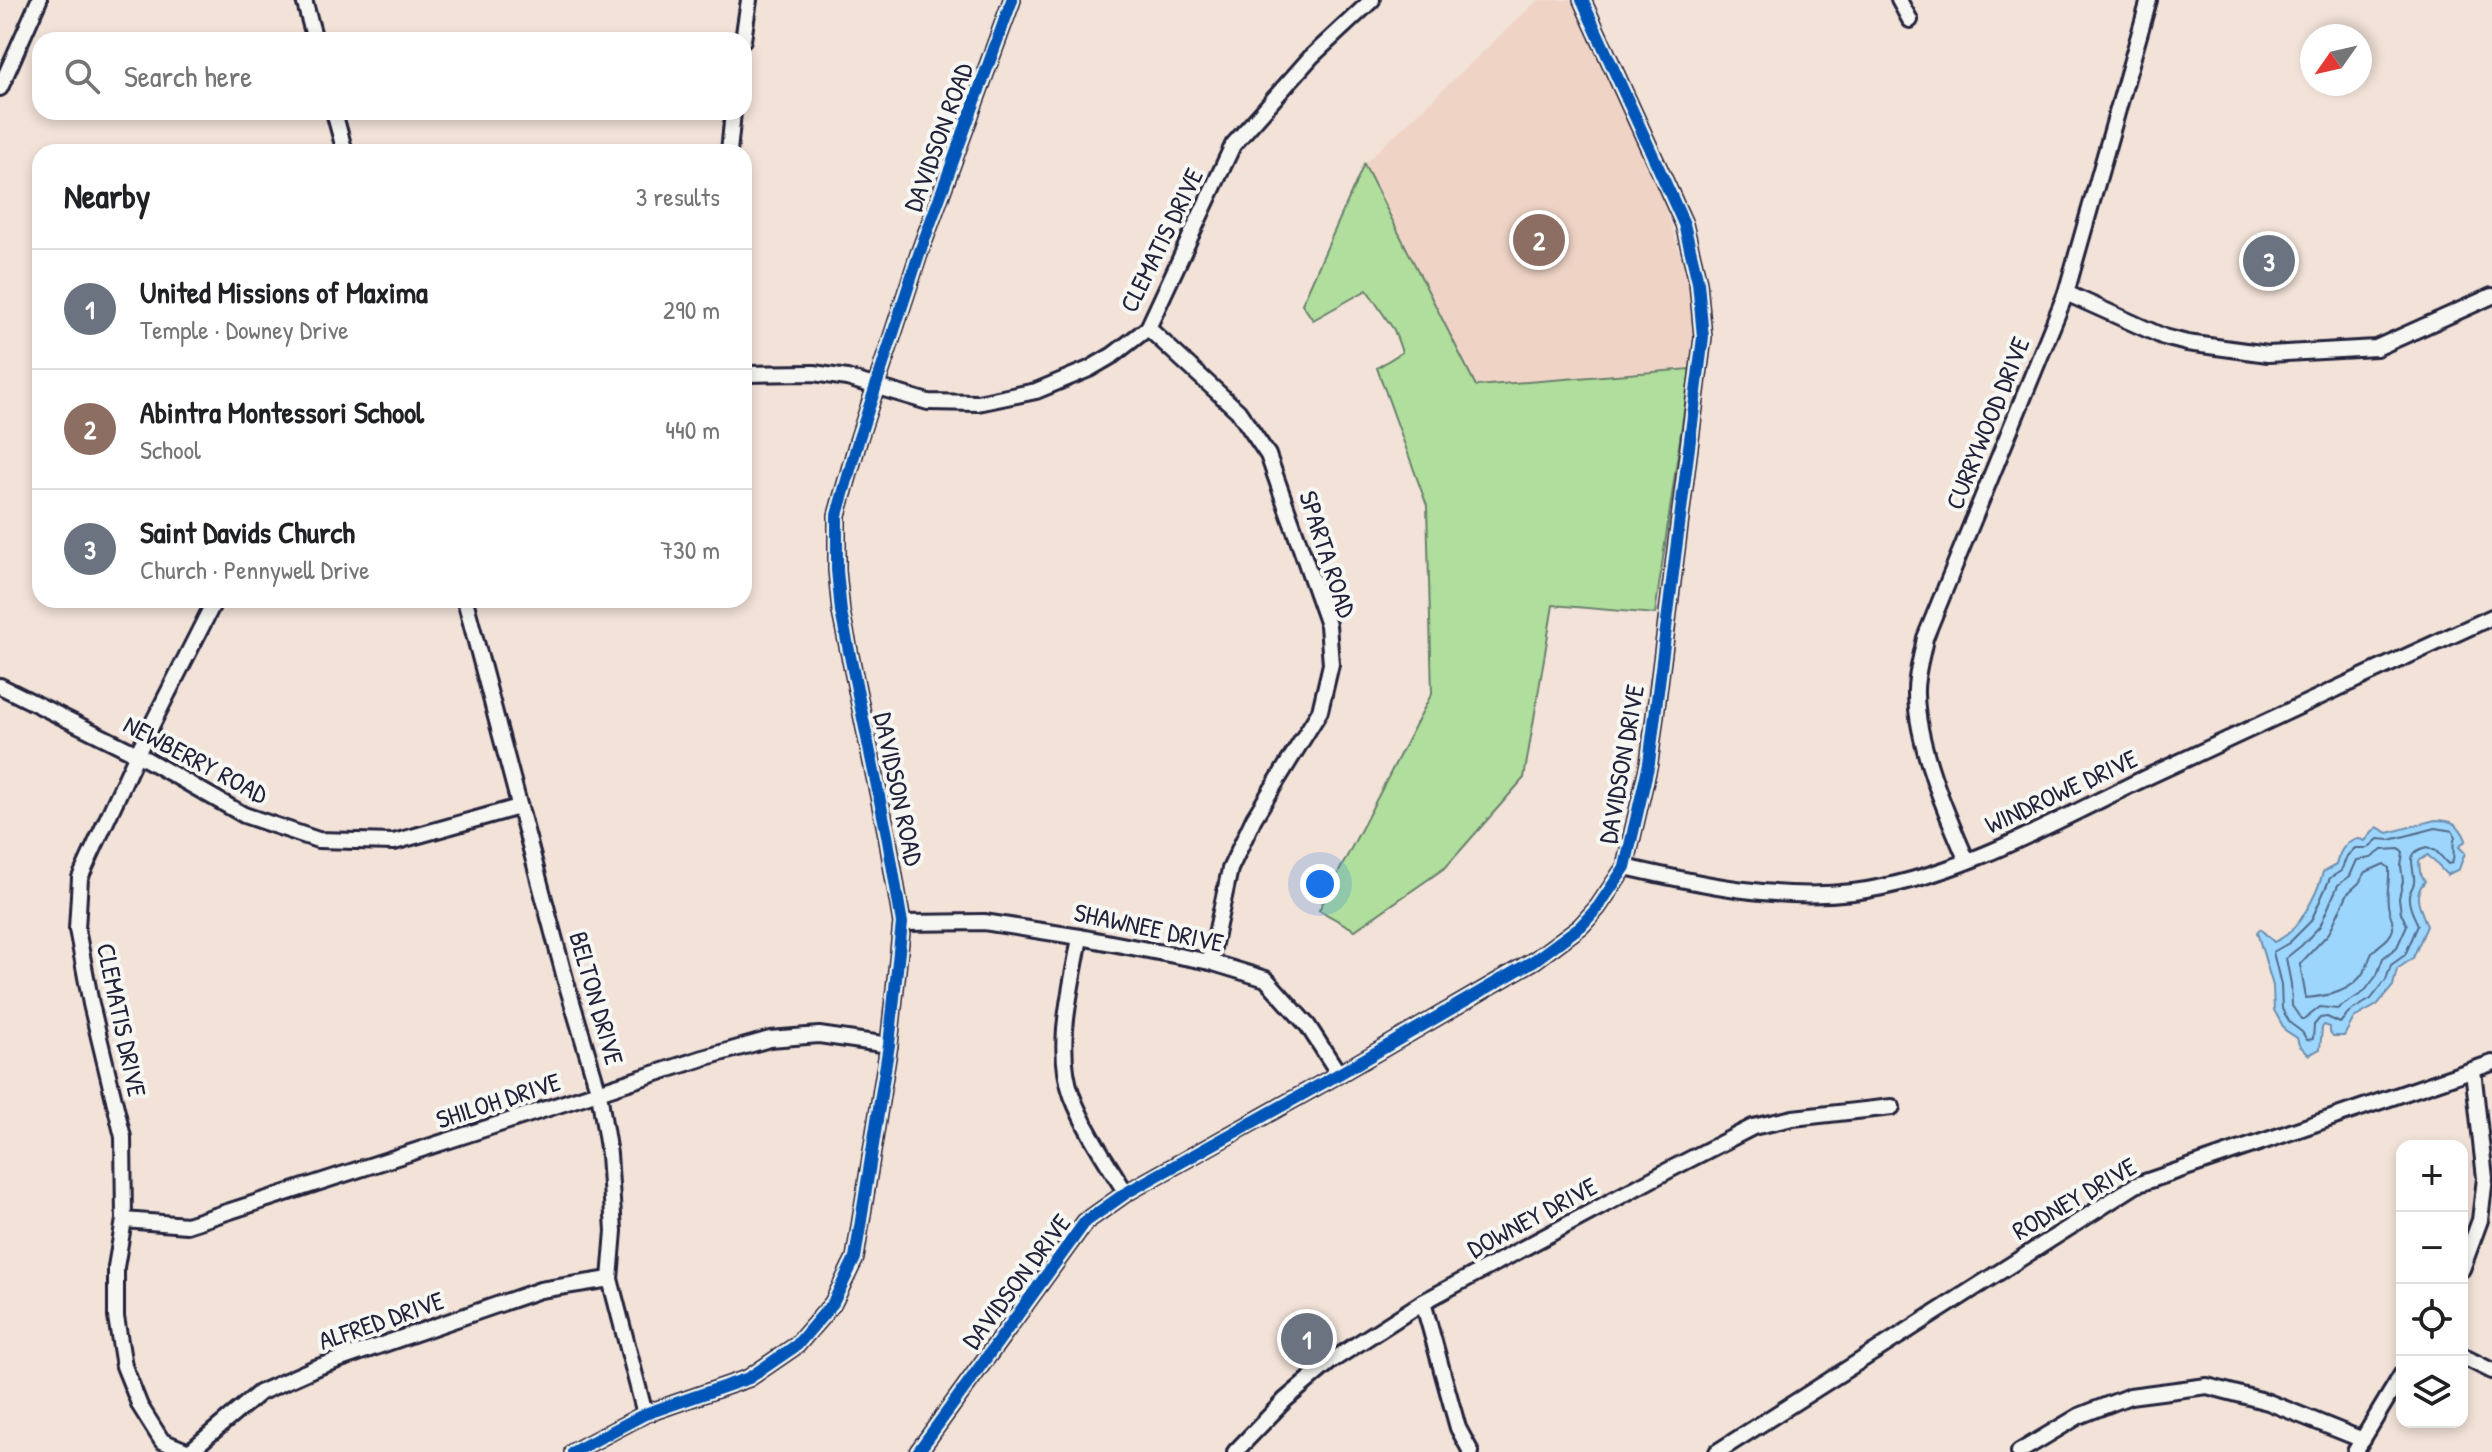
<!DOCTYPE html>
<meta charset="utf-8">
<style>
body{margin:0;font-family:"Patrick Hand",sans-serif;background:#f6f6f6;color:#202124}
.controls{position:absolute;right:24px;bottom:24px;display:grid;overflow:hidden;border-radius:16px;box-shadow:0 4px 12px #0003}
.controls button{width:72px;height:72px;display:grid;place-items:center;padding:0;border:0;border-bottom:2px solid #e0e0e0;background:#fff;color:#202124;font:40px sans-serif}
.compass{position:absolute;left:2300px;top:24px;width:72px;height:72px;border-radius:50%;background:#fff;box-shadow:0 4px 12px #0003;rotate:236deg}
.you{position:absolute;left:1320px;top:884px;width:28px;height:28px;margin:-20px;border:6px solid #fff;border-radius:50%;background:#1a73e8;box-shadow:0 0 0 12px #1a73e833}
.badge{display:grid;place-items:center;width:52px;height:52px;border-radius:50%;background:#22223b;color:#fff;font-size:26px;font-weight:700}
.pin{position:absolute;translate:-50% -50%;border:4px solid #fff;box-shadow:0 2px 8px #0006}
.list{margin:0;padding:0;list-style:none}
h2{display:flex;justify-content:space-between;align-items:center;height:104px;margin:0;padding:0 32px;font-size:34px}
h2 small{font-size:26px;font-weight:400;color:#757577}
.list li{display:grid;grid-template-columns:52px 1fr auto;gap:24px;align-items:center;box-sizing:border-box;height:120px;padding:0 32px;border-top:2px solid #e0e0e0}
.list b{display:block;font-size:30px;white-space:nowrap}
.list p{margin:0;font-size:26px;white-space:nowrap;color:#757577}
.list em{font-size:26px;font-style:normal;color:#757577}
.icon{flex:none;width:44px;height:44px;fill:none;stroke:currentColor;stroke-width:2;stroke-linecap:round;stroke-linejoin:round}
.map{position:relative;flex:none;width:2492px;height:1452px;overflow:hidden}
.search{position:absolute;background:#fff;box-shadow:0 4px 12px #0003;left:32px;top:32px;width:720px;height:88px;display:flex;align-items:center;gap:20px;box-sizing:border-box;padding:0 28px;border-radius:24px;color:#757577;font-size:30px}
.panel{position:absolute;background:#fff;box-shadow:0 4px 12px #0003;left:32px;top:144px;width:720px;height:464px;border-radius:24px}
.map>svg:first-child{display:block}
.built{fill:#efd4c6}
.green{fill:#b0de9d;stroke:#69806c;stroke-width:2}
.water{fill:#9dd6fd;stroke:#6c8eaf;stroke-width:2}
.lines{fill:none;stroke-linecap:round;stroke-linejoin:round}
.shore{stroke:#536a89;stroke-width:2}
.minor-casing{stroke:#22223b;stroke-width:20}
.minor{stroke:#f6f6f2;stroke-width:14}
.cycleway-casing{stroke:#f6f6f2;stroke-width:17}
.cycleway{stroke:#0057b8;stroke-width:12}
.labels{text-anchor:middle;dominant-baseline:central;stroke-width:8;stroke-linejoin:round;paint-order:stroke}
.street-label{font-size:26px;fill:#22223b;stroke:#f6f6f2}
</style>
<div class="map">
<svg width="2492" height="1452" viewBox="0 0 2492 1452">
<rect width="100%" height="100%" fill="#f2e2d8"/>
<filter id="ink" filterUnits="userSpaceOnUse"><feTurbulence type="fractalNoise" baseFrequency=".0125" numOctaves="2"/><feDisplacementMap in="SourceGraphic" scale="16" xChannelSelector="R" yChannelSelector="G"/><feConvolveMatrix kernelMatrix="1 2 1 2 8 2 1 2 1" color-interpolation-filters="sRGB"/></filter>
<g filter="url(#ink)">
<polygon class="built" points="1538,0 1574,0 1659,187 1694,297 1690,369 1476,387 1364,164"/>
<polygon class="green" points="1364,164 1476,386 1690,369 1655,614 1553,605 1524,778 1446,867 1355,930 1319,910 1432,693 1427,506 1377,368 1402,352 1394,330 1367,290 1313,320 1302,304"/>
<path class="water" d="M2435,820C2452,820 2459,823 2466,840L2459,847L2465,853L2459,869L2447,875L2428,855L2419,861L2420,872L2425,881C2411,897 2421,908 2427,926L2413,958L2397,969L2393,986L2377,1005L2354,1018L2344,1036H2333L2330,1032V1027L2324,1025L2322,1028L2320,1049L2309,1055L2299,1045L2297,1038L2285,1030L2274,1010L2273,986L2257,932L2260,929L2274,942C2297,934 2317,895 2323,872L2336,865C2339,852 2349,833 2365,841L2377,827L2388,833Z"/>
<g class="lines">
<g class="shore">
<path d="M2436,828L2453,831L2455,837C2451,847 2456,854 2452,863L2448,864L2436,851L2427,847C2402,853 2416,867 2414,883C2413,887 2410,891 2409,895C2408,906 2414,916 2418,925L2405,955L2391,965L2386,980L2371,999L2349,1012L2340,1023L2327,1017L2320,1018L2314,1025L2313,1039L2307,1040L2302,1032L2290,1023L2282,1009L2281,985L2273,952L2289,943L2311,921L2330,878L2341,871L2347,856L2355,848H2368L2378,839L2390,840Z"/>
<polygon points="2399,849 2403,853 2401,866 2403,881 2399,898 2401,913 2407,925 2397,947 2383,958 2377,975 2364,992 2337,1009 2320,1007 2305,1019 2301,1019 2292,1006 2291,984 2286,958 2301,946 2320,926 2338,885 2350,876 2357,860 2371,858 2382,850"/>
<path d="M2384,864L2389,868C2390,881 2386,892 2388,905C2389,913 2394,922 2393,929C2390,941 2378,944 2372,953C2369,958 2368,965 2365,970C2353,992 2328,996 2306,998L2300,964L2329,933L2348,893L2359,883L2366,872Z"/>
</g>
<defs>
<g id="minor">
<polyline points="304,0 315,40"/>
<polyline points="1899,0 1910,20"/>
<polyline points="743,40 749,0"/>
<polyline points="0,88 39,0"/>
<polyline points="334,112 345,152"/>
<polyline points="729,152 733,112"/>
<polyline points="2066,293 2164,337 2187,343 2268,354 2376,348 2492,296"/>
<polyline points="1148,328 1238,411 1268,455 1328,625 1331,664 1320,711 1254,818 1230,869 1210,962"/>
<polyline points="744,374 814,373 847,378 928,402 978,403 1036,391 1089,369 1113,355 1148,328 1233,145 1311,57 1372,0"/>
<polyline points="215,600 137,754 80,878 77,929 91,1004 123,1137 124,1220 116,1267 116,1317 124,1366 140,1406 162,1441 189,1452 259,1393 315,1368 540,1290 610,1279"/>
<polyline points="465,600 566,982 599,1093 609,1154 614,1231 610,1279 645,1414"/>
<polyline points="0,686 137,754 244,815 318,840 394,842 519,807"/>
<path d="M1967,861C1946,813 1917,746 1916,694C1915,676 1922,656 1925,638L2066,293L2149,0"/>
<path d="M1625,867C1699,884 1776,901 1853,892C1955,879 2054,822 2145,778C2261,724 2376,670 2492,617"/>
<polyline points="902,923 984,922 1080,937 1210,962 1266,979 1308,1026 1339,1074"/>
<path d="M1080,937C1072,987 1054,1046 1072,1096C1085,1130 1107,1162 1126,1193"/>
<polyline points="124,1220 187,1225 703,1058 770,1039 819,1035 889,1045"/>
<polyline points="2462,1269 2480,1220 2485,1178 2473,1070"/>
<polyline points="1423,1302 1458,1428 1471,1452"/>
<polyline points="2462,1356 2492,1371"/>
<polyline points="573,1452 645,1414 749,1378 797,1345 833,1303 855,1258 889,1045 902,923 887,835 841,612 837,570 837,515 859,438 919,254 1012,0"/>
<polyline points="918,1452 1085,1222 1126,1193 1339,1074 1535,960 1581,926 1598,907 1625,867 1649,763 1703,337 1698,282 1684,224 1582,0"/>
<polyline points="1235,1452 1285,1400 1331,1361 1423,1302 1671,1169 1753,1127 1793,1118 1892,1107"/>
<polyline points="1717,1452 2136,1185 2492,1063"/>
<polyline points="2019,1452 2079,1416 2130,1396 2207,1386 2268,1402 2363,1440"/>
<polyline points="2355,1452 2402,1374"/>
</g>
</defs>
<use href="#minor" class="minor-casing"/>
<use href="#minor" class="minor"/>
<defs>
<g id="cycleway">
<polyline points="573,1452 645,1414 749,1378 797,1345 833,1303 855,1258 889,1045 902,923 887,835 841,612 837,570 837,515 859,438 919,254 1012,0"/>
<polyline points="918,1452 1085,1222 1126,1193 1339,1074 1535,960 1581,926 1598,907 1625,867 1649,763 1703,337 1698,282 1684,224 1582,0"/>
</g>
</defs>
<use href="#cycleway" class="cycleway-casing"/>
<use href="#cycleway" class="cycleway"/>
</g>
</g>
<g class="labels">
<g class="street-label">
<text transform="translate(938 137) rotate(-70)">DAVIDSON ROAD</text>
<text transform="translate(1161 240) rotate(-64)">CLEMATIS DRIVE</text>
<text transform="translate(1987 423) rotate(-68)">CURRYWOOD DRIVE</text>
<text transform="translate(1328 554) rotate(72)">SPARTA ROAD</text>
<text transform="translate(196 759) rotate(28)">NEWBERRY ROAD</text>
<text transform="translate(1621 764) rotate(-80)">DAVIDSON DRIVE</text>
<text transform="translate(899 789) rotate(78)">DAVIDSON ROAD</text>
<text transform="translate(2061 791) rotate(-25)">WINDROWE DRIVE</text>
<text transform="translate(1149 927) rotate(12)">SHAWNEE DRIVE</text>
<text transform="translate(597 998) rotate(74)">BELTON DRIVE</text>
<text transform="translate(122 1020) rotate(78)">CLEMATIS DRIVE</text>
<text transform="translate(498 1100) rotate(-18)">SHILOH DRIVE</text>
<text transform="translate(2074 1198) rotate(-30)">RODNEY DRIVE</text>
<text transform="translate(1532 1217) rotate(-28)">DOWNEY DRIVE</text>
<text transform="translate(1016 1281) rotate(-53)">DAVIDSON DRIVE</text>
<text transform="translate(381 1320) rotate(-19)">ALFRED DRIVE</text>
</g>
</g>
</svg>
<div class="controls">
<button>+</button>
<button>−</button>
<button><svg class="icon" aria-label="locate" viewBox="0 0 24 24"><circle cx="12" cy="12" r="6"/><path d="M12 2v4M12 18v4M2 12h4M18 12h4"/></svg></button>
<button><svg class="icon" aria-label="layers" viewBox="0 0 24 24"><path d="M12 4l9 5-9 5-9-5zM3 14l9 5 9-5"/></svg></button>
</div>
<svg class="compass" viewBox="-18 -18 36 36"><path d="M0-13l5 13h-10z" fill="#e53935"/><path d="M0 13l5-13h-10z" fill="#757577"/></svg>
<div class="you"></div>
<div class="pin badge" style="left:1307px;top:1339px;background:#6b7280">1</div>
<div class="pin badge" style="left:1539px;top:240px;background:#8d6e63">2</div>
<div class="pin badge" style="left:2269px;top:261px;background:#6b7280">3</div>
<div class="search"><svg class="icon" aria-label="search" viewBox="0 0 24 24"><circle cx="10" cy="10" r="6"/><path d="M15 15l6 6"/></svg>Search here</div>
<section class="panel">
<h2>Nearby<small>3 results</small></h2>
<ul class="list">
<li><span class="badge" style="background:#6b7280">1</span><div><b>United Missions of Maxima</b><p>Temple · Downey Drive</p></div><em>290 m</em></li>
<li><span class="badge" style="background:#8d6e63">2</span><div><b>Abintra Montessori School</b><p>School</p></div><em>440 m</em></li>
<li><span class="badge" style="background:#6b7280">3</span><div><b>Saint Davids Church</b><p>Church · Pennywell Drive</p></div><em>730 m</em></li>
</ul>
</section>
</div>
